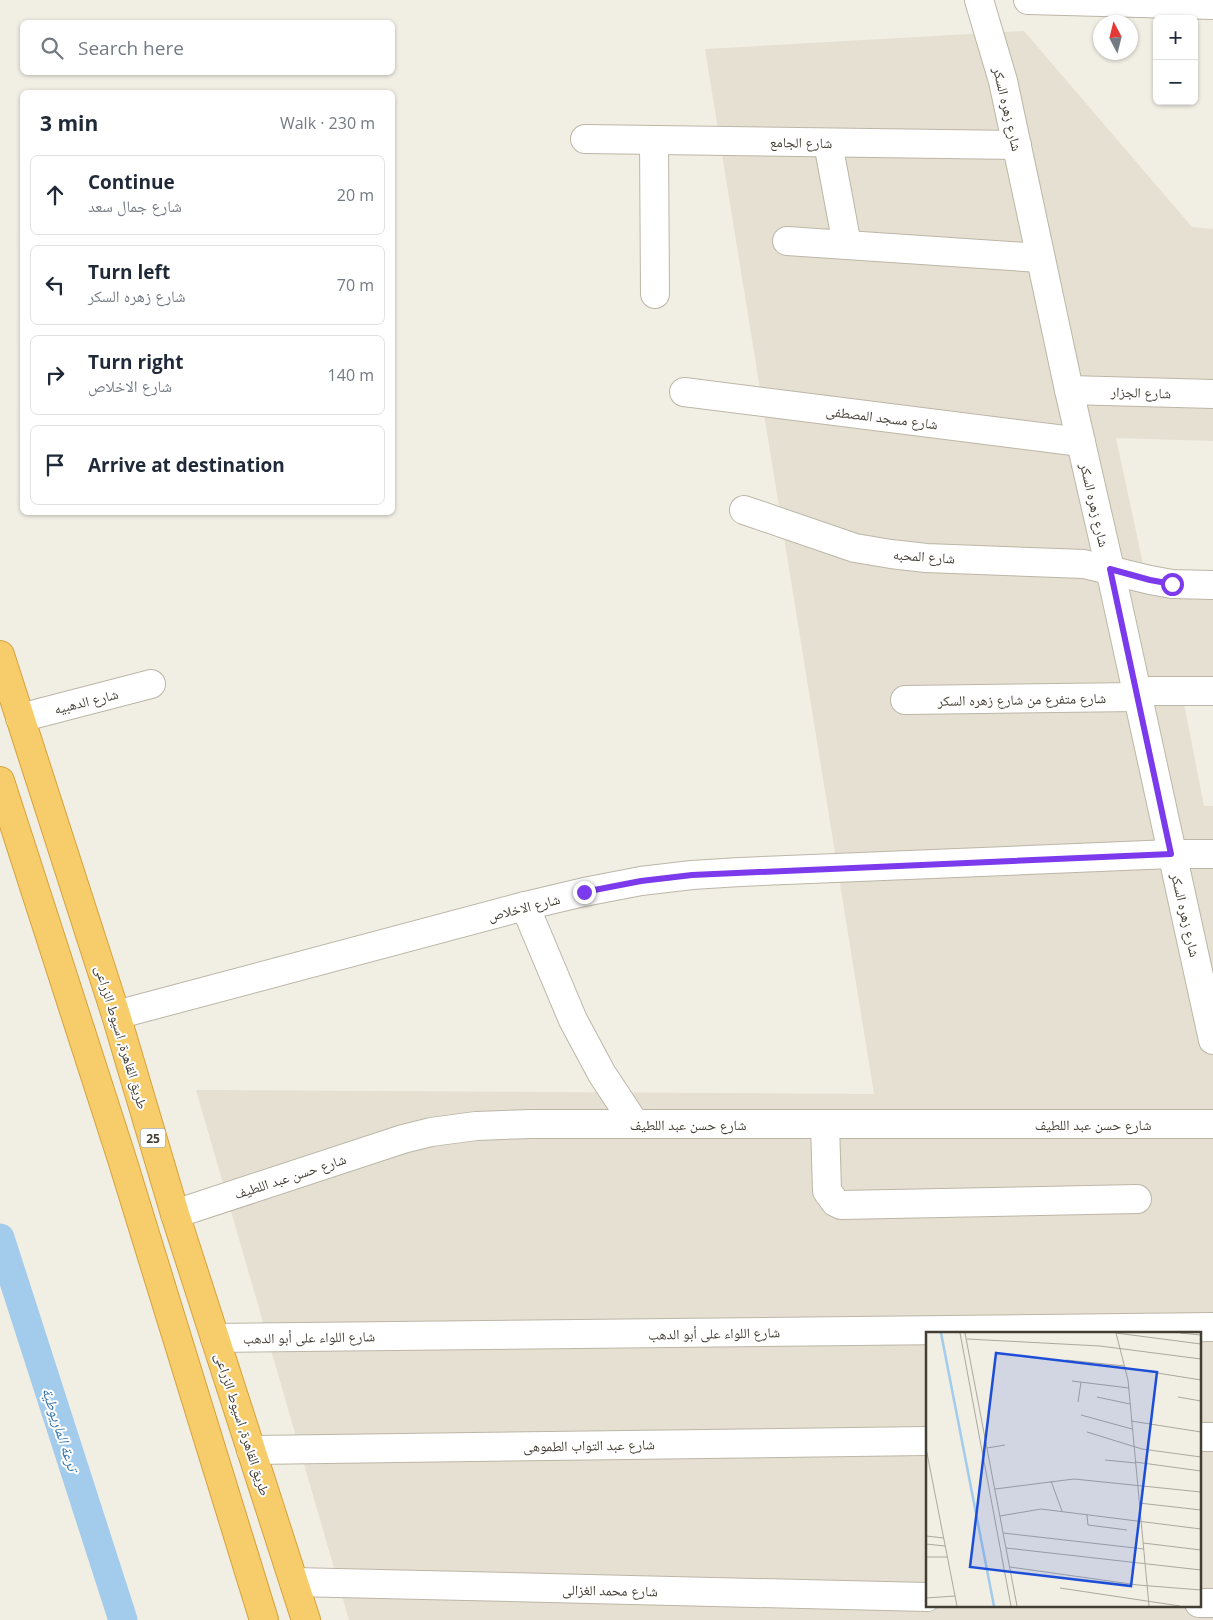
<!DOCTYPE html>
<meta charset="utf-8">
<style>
body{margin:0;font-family:"Open Sans","Noto Naskh Arabic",sans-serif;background:#f6f6f7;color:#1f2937}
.controls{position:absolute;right:15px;top:15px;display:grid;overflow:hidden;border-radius:8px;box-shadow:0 1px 4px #0004}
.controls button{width:45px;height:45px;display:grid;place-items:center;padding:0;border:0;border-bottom:1px solid #e0e1e3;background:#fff;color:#1f2937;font:25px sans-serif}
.compass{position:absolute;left:1093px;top:15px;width:45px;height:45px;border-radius:50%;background:#fff;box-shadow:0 1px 4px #0004;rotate:353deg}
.stop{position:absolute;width:15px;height:15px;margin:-11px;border:4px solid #7c3aed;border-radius:50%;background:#fff}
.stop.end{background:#7c3aed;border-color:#fff;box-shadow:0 1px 5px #0008}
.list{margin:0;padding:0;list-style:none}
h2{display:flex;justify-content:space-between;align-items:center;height:65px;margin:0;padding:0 20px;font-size:21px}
h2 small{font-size:16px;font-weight:400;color:#747a83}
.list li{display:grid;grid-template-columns:32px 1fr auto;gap:15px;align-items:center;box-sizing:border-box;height:80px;margin:0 10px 10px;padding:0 10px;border:1px solid #e0e1e3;border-radius:8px}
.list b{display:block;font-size:19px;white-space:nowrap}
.list p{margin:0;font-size:16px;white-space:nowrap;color:#747a83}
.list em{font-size:16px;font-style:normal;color:#747a83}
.icon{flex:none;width:28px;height:28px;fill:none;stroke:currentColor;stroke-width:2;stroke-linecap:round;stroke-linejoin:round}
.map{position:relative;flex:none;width:1213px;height:1620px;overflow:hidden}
.search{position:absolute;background:#fff;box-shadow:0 1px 4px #0004;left:20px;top:20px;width:375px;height:55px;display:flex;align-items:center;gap:12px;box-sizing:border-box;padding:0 18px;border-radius:8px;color:#747a83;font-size:19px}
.panel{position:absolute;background:#fff;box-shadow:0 1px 4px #0004;left:20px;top:90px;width:375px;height:425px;border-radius:8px}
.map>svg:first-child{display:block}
.residential{fill:#e5e0d2;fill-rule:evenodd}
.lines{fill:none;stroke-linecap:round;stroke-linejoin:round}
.canal{stroke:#a2cbec;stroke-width:29}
.minor-casing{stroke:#bcb6a7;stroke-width:30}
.highway-casing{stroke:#d5a23b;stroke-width:30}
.minor{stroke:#fff;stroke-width:28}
.highway{stroke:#f6cd6a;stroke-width:28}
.route{stroke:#7c3aed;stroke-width:6}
.labels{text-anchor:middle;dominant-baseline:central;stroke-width:4;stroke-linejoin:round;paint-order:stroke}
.shield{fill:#fff;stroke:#7b7871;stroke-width:1}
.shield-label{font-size:12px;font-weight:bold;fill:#433e34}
.street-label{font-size:14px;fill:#433e34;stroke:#fff}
.water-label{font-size:15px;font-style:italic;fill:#3473a9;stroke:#fff}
.inset-river{fill:none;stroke:#a2cbec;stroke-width:2.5}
.inset-road{fill:none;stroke:#aba89e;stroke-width:1}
.view{fill:#1d4ed8;fill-opacity:0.15;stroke:#1d4ed8;stroke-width:2.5}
.inset-edge{fill:none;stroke:#433e34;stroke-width:2.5}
</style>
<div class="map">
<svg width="1213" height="1620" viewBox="0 0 1213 1620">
<rect width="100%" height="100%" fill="#f1eee4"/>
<path class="residential" d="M1024,31L1192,227L1213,229V441L1116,438L1146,578H1213V687L1181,688L1204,806H1213V1620H349L196,1090L874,1094L705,49ZM927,1334H1199V1606H927Z"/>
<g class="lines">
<polyline class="canal" points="0,1238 123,1620"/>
<defs>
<g id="minor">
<polyline points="979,0 1003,81 1069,390 1110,569 1213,1040"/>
<polyline points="1028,0 1213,5"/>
<polyline points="585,139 1017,145"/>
<polyline points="654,140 655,294"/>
<polyline points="828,143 847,245"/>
<polyline points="787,241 1040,258"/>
<polyline points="1069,390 1213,394"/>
<polyline points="684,392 1081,442"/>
<polyline points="744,510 855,548 891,554 926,558 1084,564 1150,580 1172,584 1213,585"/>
<polyline points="1136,691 1213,691"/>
<polyline points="905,700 1138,697"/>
<polyline points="20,718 151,684"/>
<polyline points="525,906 573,1020 602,1074 635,1124"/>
<polyline points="116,1015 525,906 584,892 641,881 692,875 740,872 1171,854 1213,854"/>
<polyline points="825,1124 827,1191 835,1202 841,1205 1137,1199"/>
<polyline points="175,1214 403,1139 431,1132 476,1126 531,1124 1213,1124"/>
<polyline points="215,1338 1213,1327"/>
<polyline points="1199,1437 1213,1437"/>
<polyline points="251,1450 927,1441"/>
<polyline points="294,1582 927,1597"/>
<polyline points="1199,1603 1213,1603"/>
</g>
<g id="highway">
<polyline points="0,655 116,1015 175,1214 306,1620"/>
<polyline points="0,781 121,1156 264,1620"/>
</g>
</defs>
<use href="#minor" class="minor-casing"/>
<use href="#highway" class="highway-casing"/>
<use href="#minor" class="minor"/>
<use href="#highway" class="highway"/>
</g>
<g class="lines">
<polyline class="route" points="584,892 641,881 692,875 1171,854 1110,569 1150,580 1172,584"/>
</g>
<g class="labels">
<rect class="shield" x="140.5" y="1128.5" width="25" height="19" rx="4"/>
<g class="shield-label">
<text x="153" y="1138">25</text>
</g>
<g class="street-label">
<text transform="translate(1008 109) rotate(77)">شارع زهره السكر</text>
<text transform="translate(801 142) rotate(1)">شارع الجامع</text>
<text transform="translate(1141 392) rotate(2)">شارع الجزار</text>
<text transform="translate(882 417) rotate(7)">شارع مسجد المصطفى</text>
<text transform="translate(1095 505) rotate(77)">شارع زهره السكر</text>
<text transform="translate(924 556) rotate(4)">شارع المحبه</text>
<text transform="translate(1022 699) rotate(-1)">شارع متفرع من شارع زهره السكر</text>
<text transform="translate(86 701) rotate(-14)">شارع الدهبيه</text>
<text transform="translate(524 907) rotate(-14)">شارع الاخلاص</text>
<text transform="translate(1186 915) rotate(77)">شارع زهره السكر</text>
<text transform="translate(122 1037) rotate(73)">طريق القاهرة, اسيوط الزراعى</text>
<text x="688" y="1124">شارع حسن عبد اللطيف</text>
<text x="1093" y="1124">شارع حسن عبد اللطيف</text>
<text transform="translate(290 1176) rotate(-18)">شارع حسن عبد اللطيف</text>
<text transform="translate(714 1333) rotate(-1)">شارع اللواء على أبو الدهب</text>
<text transform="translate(309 1337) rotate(-1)">شارع اللواء على أبو الدهب</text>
<text transform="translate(243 1424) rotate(72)">طريق القاهرة, اسيوط الزراعى</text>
<text transform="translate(589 1445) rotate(-1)">شارع عبد التواب الطموهى</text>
<text transform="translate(610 1590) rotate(1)">شارع محمد الغزالى</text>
</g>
<g class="water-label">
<text transform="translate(61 1429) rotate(72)">ترعة الماريوطية</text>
</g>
</g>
<g transform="translate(926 1332)">
<rect width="275" height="275" fill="#f1eee4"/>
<path class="inset-river" d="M15,1L68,274"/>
<path class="inset-road" d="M34,1L85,274M39,1L91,274M190,1L202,48L223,274M190,1L275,12M254,1L275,3M41,7L174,14L275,27M140,28L199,34M200,36L275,48M146,49L203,56M171,65L204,72M252,65L275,69M152,70L155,50M155,83L206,97M205,89L275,100M161,100L216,117L275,125M0,116L31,274M61,116L79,113M179,128L210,131M209,130L275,139M125,149L136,179M69,157L148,147L275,160M213,171L275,178M161,183L162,193L201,198M74,184L115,177L275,197M77,201L218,217M0,204L18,206M217,211L275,218M0,212L19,214M80,216L275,238M0,225H21M84,235L212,253L275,258M134,256L254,274M0,266L29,264"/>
<path class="view" d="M70,21L231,40L205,254L44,235Z"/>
<rect width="275" height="275" class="inset-edge"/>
</g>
</svg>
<div class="controls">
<button>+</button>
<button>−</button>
</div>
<svg class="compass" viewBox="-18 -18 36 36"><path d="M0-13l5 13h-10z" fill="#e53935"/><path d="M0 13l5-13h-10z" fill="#747a83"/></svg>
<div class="stop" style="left:1172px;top:584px"></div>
<div class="stop end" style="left:584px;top:892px"></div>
<div class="search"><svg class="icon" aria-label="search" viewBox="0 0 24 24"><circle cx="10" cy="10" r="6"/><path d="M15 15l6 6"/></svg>Search here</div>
<section class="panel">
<h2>3 min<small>Walk · 230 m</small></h2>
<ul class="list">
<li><svg class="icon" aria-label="ahead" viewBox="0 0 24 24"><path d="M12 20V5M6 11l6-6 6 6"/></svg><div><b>Continue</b><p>شارع جمال سعد</p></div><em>20 m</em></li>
<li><svg class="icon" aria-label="left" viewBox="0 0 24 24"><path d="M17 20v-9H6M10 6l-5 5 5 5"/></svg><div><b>Turn left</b><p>شارع زهره السكر</p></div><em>70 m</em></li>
<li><svg class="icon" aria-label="right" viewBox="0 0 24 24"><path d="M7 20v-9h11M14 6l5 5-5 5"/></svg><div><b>Turn right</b><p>شارع الاخلاص</p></div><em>140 m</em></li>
<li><svg class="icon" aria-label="arrive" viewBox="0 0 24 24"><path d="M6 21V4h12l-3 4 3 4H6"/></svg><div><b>Arrive at destination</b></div></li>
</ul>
</section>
</div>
